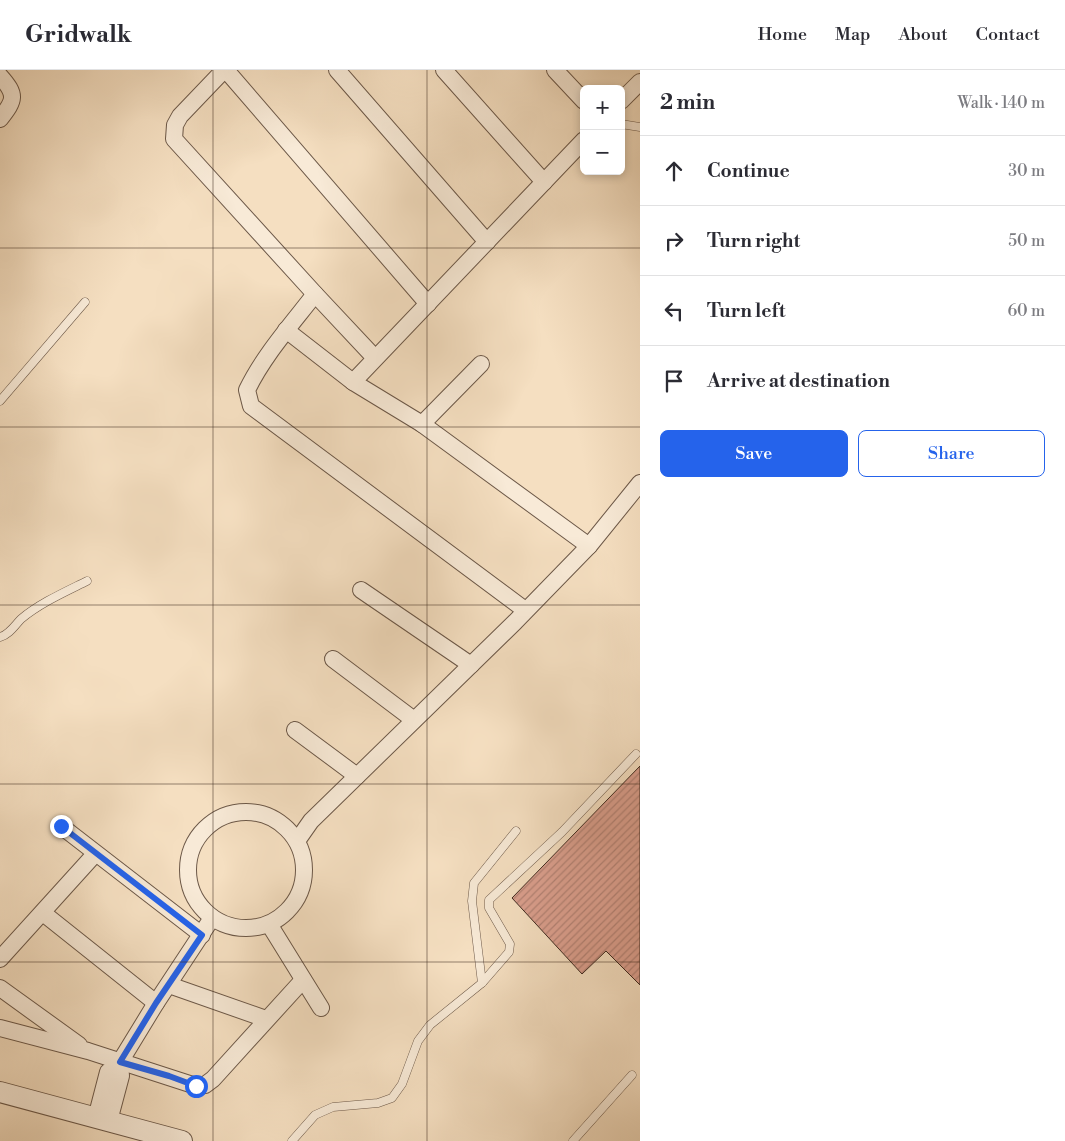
<!DOCTYPE html>
<meta charset="utf-8">
<style>
body{margin:0;font-family:"Libre Bodoni",serif;background:#f2f2f3;color:#2b2b33}
.controls{position:absolute;right:15px;top:15px;display:grid;overflow:hidden;border-radius:8px;box-shadow:0 2px 8px #0003}
.controls button{width:45px;height:45px;display:grid;place-items:center;padding:0;border:0;border-bottom:1px solid #e1e1e2;background:#fff;color:#2b2b33;font:25px sans-serif}
.stop{position:absolute;width:15px;height:15px;margin:-11px;border:4px solid #2563eb;border-radius:50%;background:#fff}
.stop.end{background:#2563eb;border-color:#fff;box-shadow:0 1px 5px #0008}
.list{margin:0;padding:0;list-style:none}
h2{display:flex;justify-content:space-between;align-items:center;height:65px;margin:0;padding:0 20px;font-size:21px}
h2 small{font-size:16px;font-weight:400;color:#7c7c81}
.list li{display:grid;grid-template-columns:32px 1fr auto;gap:15px;align-items:center;box-sizing:border-box;height:70px;padding:0 20px;border-top:1px solid #e1e1e2}
.list b{display:block;font-size:19px;white-space:nowrap}
.list em{font-size:16px;font-style:normal;color:#7c7c81}
.actions{display:flex;gap:10px;padding:15px 20px}
.actions a{flex:1;padding:11px 0;border:1px solid #2563eb;border-radius:8px;text-align:center;font-size:18px;color:#2563eb}
.actions .main{background:#2563eb;color:#fff}
.icon{flex:none;width:28px;height:28px;fill:none;stroke:currentColor;stroke-width:2;stroke-linecap:round;stroke-linejoin:round}
.map{position:relative;flex:none;width:640px;height:1071px;overflow:hidden}
header{display:flex;align-items:center;gap:30px;box-sizing:border-box;height:70px;padding:0 25px;background:#fff;border-bottom:1px solid #e1e1e2}
header strong{font-size:24px}
nav{display:flex;gap:28px;margin-inline-start:auto;font-size:18px}
main{display:flex}
aside{flex:1;background:#fff}
.map>svg:first-child{display:block}
.building{fill:url(#building-hatch);stroke:#3f2b20}
.lines{fill:none;stroke-linecap:round;stroke-linejoin:round}
.service-casing{stroke:#6c5848;stroke-width:9}
.minor-casing{stroke:#6c5848;stroke-width:18}
.tertiary-casing{stroke:#6c5848;stroke-width:22}
.service{stroke:#f8ead7;stroke-width:8}
.minor{stroke:#f8ead7;stroke-width:16}
.tertiary{stroke:#f8ead7;stroke-width:20}
.route{stroke:#2563eb;stroke-width:6}
.grid{fill:none;stroke:#3f2b20;stroke-width:1;stroke-opacity:0.55}
</style>
<header>
<strong>Gridwalk</strong>
<nav><a>Home</a><a>Map</a><a>About</a><a>Contact</a></nav>
</header>
<main>
<div class="map">
<svg width="640" height="1071" viewBox="0 0 640 1071">
<defs>
<pattern id="building-hatch" width="6" height="6" patternUnits="userSpaceOnUse" patternTransform="scale(1.25)"><rect width="6" height="6" fill="#db9f8e"/><path d="M-1 1l2-2M0 6l6-6M5 7l2-2" fill="none" stroke="#b38274"/></pattern>
</defs>
<rect width="100%" height="100%" fill="#f5dfc1"/>
<filter id="stains"><feTurbulence type="fractalNoise" baseFrequency=".004" numOctaves="4"/><feColorMatrix values="0 0 0 0 .2 0 0 0 0 .09 0 0 0 0 .02 0 0 0 .5 -.17"/></filter>
<radialGradient id="worn" r=".72"><stop offset=".6" stop-color="#630" stop-opacity="0"/><stop offset="1" stop-color="#630" stop-opacity=".3"/></radialGradient>
<polygon class="building" points="640,696 640,915 606,881 582,904 512,828"/>
<g class="lines">
<defs>
<g id="service">
<polyline points="621,54 640,57"/>
<polyline points="0,331 85,232"/>
<path d="M0,567C9,565 15,555 21,549C40,533 65,522 87,511"/>
<polyline points="482,913 472,831 474,813 516,761"/>
<polyline points="292,1071 315,1045 333,1037 378,1033 392,1028 402,1014 418,971 430,955 482,913 509,882 510,874 489,838 489,830 562,762 636,684"/>
<polyline points="573,1071 632,1005"/>
</g>
<g id="minor">
<polyline points="224,0 180,46 175,55 174,69 315,224 375,288"/>
<polyline points="226,0 428,234"/>
<polyline points="337,0 487,172"/>
<polyline points="444,0 544,112"/>
<polyline points="555,0 584,31"/>
<path d="M0,6C17,25 15,30 0,49"/>
<polyline points="621,31 640,12"/>
<path d="M315,224C291,255 264,285 247,320L251,336L525,540"/>
<polyline points="286,260 353,312 422,354 589,476"/>
<polyline points="353,312 584,70"/>
<polyline points="422,354 481,294"/>
<polyline points="361,520 471,595"/>
<polyline points="333,589 414,650"/>
<polyline points="295,660 357,706"/>
<circle cx="246" cy="800" r="58"/>
<polyline points="61,756 202,865"/>
<polyline points="297,771 311,751 515,552 589,476 640,413"/>
<polyline points="43,843 156,933"/>
<polyline points="269,854 321,938"/>
<polyline points="0,889 95,784"/>
<polyline points="169,915 266,949"/>
<polyline points="0,918 79,975"/>
<polyline points="0,958 88,981 196,1016 205,1015 213,1009 303,910"/>
<polyline points="96,1048 108,1002 120,992 156,933 212,848"/>
<polyline points="109,1051 121,1006 120,992"/>
</g>
<polyline id="tertiary" points="0,1022 182,1071"/>
</defs>
<use href="#service" class="service-casing"/>
<use href="#minor" class="minor-casing"/>
<use href="#tertiary" class="tertiary-casing"/>
<use href="#service" class="service"/>
<use href="#minor" class="minor"/>
<use href="#tertiary" class="tertiary"/>
</g>
<g class="lines">
<polyline class="route" points="61,756 202,865 156,933 120,992 169,1006 196,1016"/>
</g>
<path class="grid" d="M213,0V1071M427,0V1071M0,178H640M0,357H640M0,535H640M0,714H640M0,892H640"/>
<rect width="100%" height="100%" filter="url(#stains)"/>
<rect width="100%" height="100%" fill="url(#worn)"/>
</svg>
<div class="controls">
<button>+</button>
<button>−</button>
</div>
<div class="stop" style="left:196px;top:1016px"></div>
<div class="stop end" style="left:61px;top:756px"></div>
</div>
<aside>
<h2>2 min<small>Walk · 140 m</small></h2>
<ul class="list">
<li><svg class="icon" aria-label="ahead" viewBox="0 0 24 24"><path d="M12 20V5M6 11l6-6 6 6"/></svg><div><b>Continue</b></div><em>30 m</em></li>
<li><svg class="icon" aria-label="right" viewBox="0 0 24 24"><path d="M7 20v-9h11M14 6l5 5-5 5"/></svg><div><b>Turn right</b></div><em>50 m</em></li>
<li><svg class="icon" aria-label="left" viewBox="0 0 24 24"><path d="M17 20v-9H6M10 6l-5 5 5 5"/></svg><div><b>Turn left</b></div><em>60 m</em></li>
<li><svg class="icon" aria-label="arrive" viewBox="0 0 24 24"><path d="M6 21V4h12l-3 4 3 4H6"/></svg><div><b>Arrive at destination</b></div></li>
</ul>
<div class="actions"><a class="main">Save</a><a>Share</a></div>
</aside>
</main>
